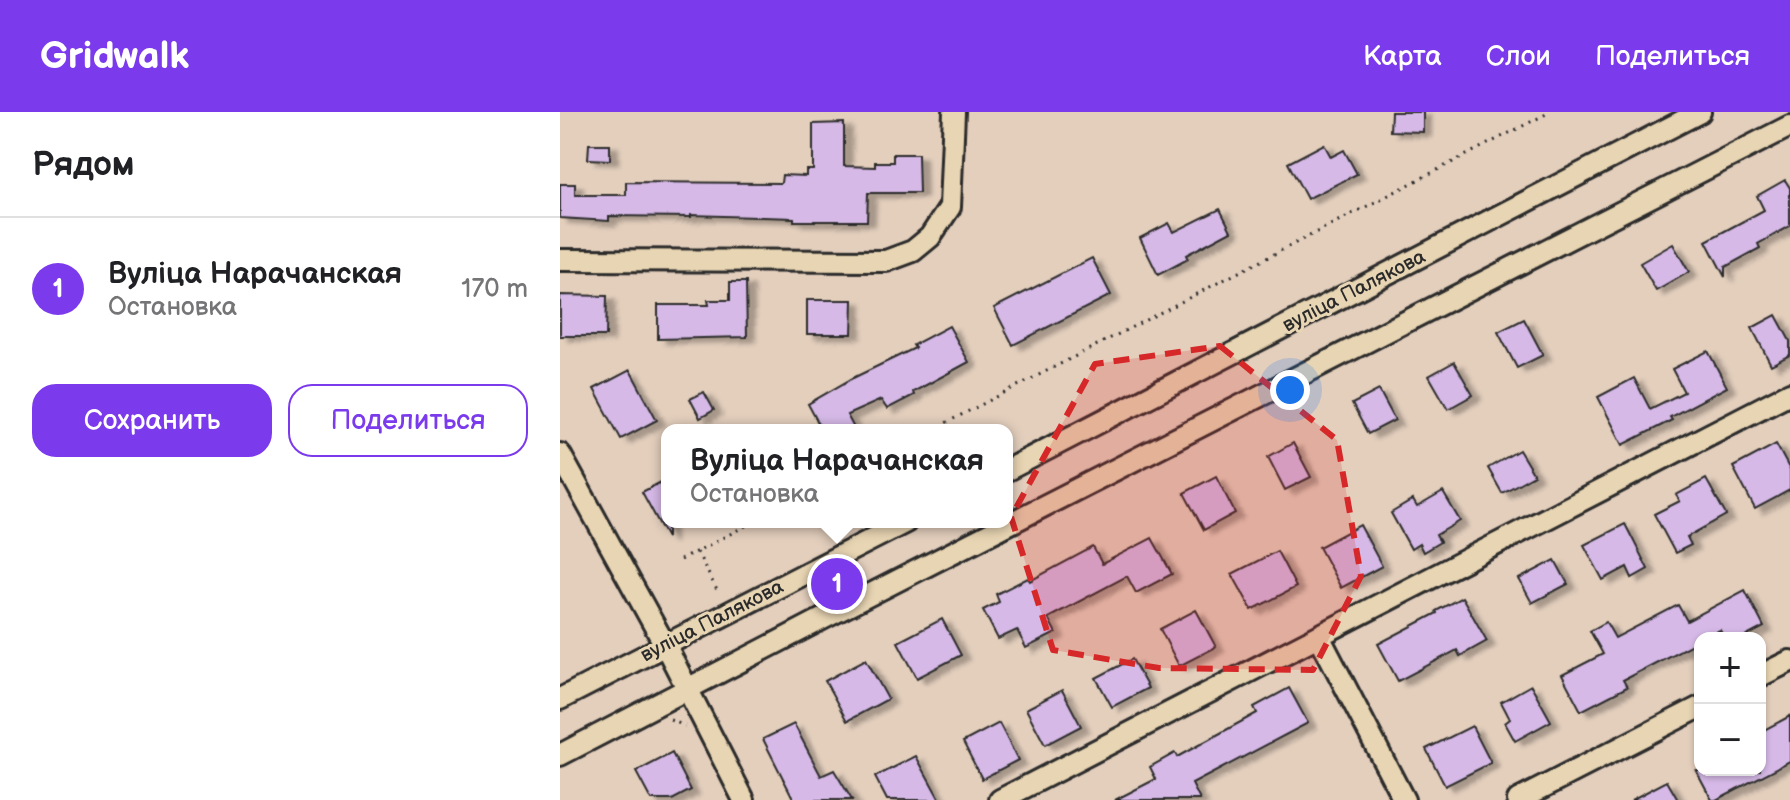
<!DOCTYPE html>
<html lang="ru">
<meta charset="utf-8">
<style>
body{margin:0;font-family:"Balsamiq Sans",sans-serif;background:#f2f2f2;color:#202124}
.controls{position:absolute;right:24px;bottom:24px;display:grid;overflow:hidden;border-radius:16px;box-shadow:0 2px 6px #0004}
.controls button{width:72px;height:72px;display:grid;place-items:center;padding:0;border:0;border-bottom:2px solid #e0e0e0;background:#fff;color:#202124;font:40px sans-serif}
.you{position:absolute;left:730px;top:278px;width:28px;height:28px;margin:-20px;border:6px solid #fff;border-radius:50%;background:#1a73e8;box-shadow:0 0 0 12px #1a73e833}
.badge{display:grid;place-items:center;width:52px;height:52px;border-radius:50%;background:#7c3aed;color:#fff;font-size:26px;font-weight:700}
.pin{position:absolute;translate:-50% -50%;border:4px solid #fff;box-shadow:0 2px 8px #0006}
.popup{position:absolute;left:101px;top:312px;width:352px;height:104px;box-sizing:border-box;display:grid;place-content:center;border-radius:16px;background:#fff;filter:drop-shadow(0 2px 6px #0005);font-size:26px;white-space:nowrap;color:#757577}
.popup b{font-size:30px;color:#202124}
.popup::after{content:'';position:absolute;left:50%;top:100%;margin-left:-16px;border:16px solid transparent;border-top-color:#fff}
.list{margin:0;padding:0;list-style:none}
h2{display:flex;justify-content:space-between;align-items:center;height:104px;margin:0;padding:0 32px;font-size:34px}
h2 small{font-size:26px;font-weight:400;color:#757577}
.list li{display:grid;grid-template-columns:52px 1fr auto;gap:24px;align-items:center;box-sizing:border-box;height:144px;padding:0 32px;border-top:2px solid #e0e0e0}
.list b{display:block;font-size:30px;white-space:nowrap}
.list p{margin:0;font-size:26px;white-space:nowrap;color:#757577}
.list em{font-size:26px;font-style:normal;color:#757577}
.actions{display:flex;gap:16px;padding:24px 32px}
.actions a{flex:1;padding:18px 0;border:2px solid #7c3aed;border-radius:24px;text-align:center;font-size:28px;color:#7c3aed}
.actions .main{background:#7c3aed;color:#fff}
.map{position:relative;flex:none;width:1230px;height:688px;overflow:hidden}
header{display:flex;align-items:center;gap:48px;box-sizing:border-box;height:112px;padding:0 40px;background:#7c3aed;color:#fff}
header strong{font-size:38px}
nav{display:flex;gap:44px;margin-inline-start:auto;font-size:28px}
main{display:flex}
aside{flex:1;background:#fff}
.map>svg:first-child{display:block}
.building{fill:#d6b9e7;stroke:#2b2b2b;stroke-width:2;filter:url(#shadow)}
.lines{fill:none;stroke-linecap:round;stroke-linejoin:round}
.minor-casing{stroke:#2b2b2b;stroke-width:26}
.path{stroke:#2b2b2b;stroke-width:3;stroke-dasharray:2 6;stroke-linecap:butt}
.minor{stroke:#e8d5b3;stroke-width:20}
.marked{fill:#d62828;fill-opacity:0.2;stroke:#d62828;stroke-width:6;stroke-dasharray:16 10;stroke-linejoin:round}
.labels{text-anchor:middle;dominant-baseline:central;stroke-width:6;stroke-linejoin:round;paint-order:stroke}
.street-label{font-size:20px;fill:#2b2b2b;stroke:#e8d5b3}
</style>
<header>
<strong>Gridwalk</strong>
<nav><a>Карта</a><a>Слои</a><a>Поделиться</a></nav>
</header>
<main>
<aside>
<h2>Рядом<small></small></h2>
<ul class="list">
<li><span class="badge">1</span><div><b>Вуліца Нарачанская</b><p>Остановка</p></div><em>170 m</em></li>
</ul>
<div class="actions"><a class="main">Сохранить</a><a>Поделиться</a></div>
</aside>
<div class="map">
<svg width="1230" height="688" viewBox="0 0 1230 688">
<defs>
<filter id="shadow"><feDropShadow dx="8" dy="4.5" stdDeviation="2" flood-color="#0004"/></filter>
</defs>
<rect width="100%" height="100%" fill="#e4cfbd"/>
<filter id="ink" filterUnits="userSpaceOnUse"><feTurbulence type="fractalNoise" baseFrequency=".0125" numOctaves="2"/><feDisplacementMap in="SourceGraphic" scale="16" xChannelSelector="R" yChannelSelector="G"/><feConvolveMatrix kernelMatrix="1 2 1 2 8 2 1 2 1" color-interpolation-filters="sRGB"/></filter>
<g filter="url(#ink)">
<g class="building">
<polygon points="831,0 863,0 863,20 830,19"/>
<polygon points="284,11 284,54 315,55 315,50 333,50 333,42 358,42 359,81 308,81 307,109 234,109 234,106 131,103 131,105 49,104 49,109 0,106 0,72 15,72 15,83 66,83 66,70 221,71 222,63 246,64 246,58 253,58 253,12"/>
<polygon points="29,32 50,32 50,48 28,47"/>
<polygon points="764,32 771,45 784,38 797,62 747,87 728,51"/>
<polygon points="1225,68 1230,76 1230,114 1198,132 1200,136 1165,155 1165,165 1146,129 1204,98 1197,84"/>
<polygon points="660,97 671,119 626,143 628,147 598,163 580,126 609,111 614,120"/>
<polygon points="1113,132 1129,160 1096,179 1080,151"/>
<polygon points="532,146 551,183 453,233 434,196"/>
<polygon points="170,170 186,170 187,225 98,227 98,193 149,193 148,188 170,188"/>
<polygon points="0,183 47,184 46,224 0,224"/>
<polygon points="247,188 293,188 292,222 247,222"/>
<polygon points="1216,203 1230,229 1230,243 1211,253 1192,216"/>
<polygon points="964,207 983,243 957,256 938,220"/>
<polygon points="389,214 409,250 353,280 354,283 327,297 321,288 287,303 295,318 262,318 248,292 293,266 355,236 353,233"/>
<polygon points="1148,239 1167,275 1110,305 1112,308 1063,333 1038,285 1074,266 1090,297 1124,280 1112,257"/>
<polygon points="894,250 913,283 888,297 869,264"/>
<polygon points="70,258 97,308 61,327 34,277"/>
<polygon points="819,278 835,308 808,322 792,292"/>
<polygon points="144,280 154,298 140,306 130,287"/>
<polygon points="733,331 751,365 725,378 708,345"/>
<polygon points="1216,332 1230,358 1230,378 1195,397 1173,355"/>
<polygon points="959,338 974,363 942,381 928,356"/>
<polygon points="656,364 675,401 644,418 624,381"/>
<polygon points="107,367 107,426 82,380"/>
<polygon points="1146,367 1166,403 1127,425 1131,433 1115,441 1094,402 1120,389 1116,383"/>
<polygon points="883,380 900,409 876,423 880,430 863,440 859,432 851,437 831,401 853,388 857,395"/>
<polygon points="1065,412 1088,457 1072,466 1067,455 1043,468 1024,433"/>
<polygon points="800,413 822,454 781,476 759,435"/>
<polygon points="592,426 612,462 576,481 567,464 488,506 496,521 466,536 457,518 438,527 423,498 439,490 436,482 468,466 470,469 533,435 542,452"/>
<polygon points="717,439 736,475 692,498 672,462"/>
<polygon points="995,448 1008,472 972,491 959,467"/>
<polygon points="1185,478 1204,515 1183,526 1164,526 1160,518 1140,526 1140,528 1063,568 1067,575 1021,599 1002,563 1043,542 1030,519 1046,510 1055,526 1118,493 1127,509"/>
<polygon points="902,485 927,529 900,544 897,538 838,569 818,532 877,501 876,499"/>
<polygon points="636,498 656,535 619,554 600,517"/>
<polygon points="382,507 401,543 357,566 338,530"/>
<polygon points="306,547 328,587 287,609 265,569"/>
<polygon points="572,547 588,576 552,595 536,566"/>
<polygon points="971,573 991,609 955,629 945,611 950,607 941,590"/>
<polygon points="729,576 748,611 632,672 640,688 555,688 596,667 590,655 615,641 617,645 697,601 694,595"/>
<polygon points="502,578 521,614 485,633 466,597"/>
<polygon points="1230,604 1230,649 1156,688 1152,688 1136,658 1200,658 1200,620"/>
<polygon points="439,611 458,648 422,667 403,630"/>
<polygon points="234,612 261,664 274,658 292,688 234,688 203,627"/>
<polygon points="912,614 931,651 885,674 866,637"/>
<polygon points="112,641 131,678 112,688 91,688 76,660"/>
<polygon points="356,644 380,688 327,688 315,665"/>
<polygon points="1107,669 1118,688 1071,688"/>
</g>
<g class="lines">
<defs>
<g id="minor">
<polyline points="0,148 326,149 353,139 370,125 390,95 394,0"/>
<polyline points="0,342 105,533 184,688"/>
<polyline points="447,358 1140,0"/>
<polyline points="759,524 844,688"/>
<polyline points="1200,564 1230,549"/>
<polyline points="0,587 346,410"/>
<polyline points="0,643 268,504 1230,14"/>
<polyline points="440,688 1230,281"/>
<polyline points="958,688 1140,595"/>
</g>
</defs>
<use href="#minor" class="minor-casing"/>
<g class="path">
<polyline points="372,318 990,0"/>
<polyline points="137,440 159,482"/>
<polyline points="120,448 193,410"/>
<polyline points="252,485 299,461"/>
<polyline points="110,608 125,614"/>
</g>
<use href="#minor" class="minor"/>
</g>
</g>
<path class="marked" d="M660,234L777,328L801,464L753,558L599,556L493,538L451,405L535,252Z"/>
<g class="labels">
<g class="street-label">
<text transform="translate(794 179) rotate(-27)">вуліца Палякова</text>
<text transform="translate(152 509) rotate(-27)">вуліца Палякова</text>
</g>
</g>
</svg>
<div class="controls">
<button>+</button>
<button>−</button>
</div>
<div class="you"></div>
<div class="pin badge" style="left:277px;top:472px">1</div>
<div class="popup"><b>Вуліца Нарачанская</b>Остановка</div>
</div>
</main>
